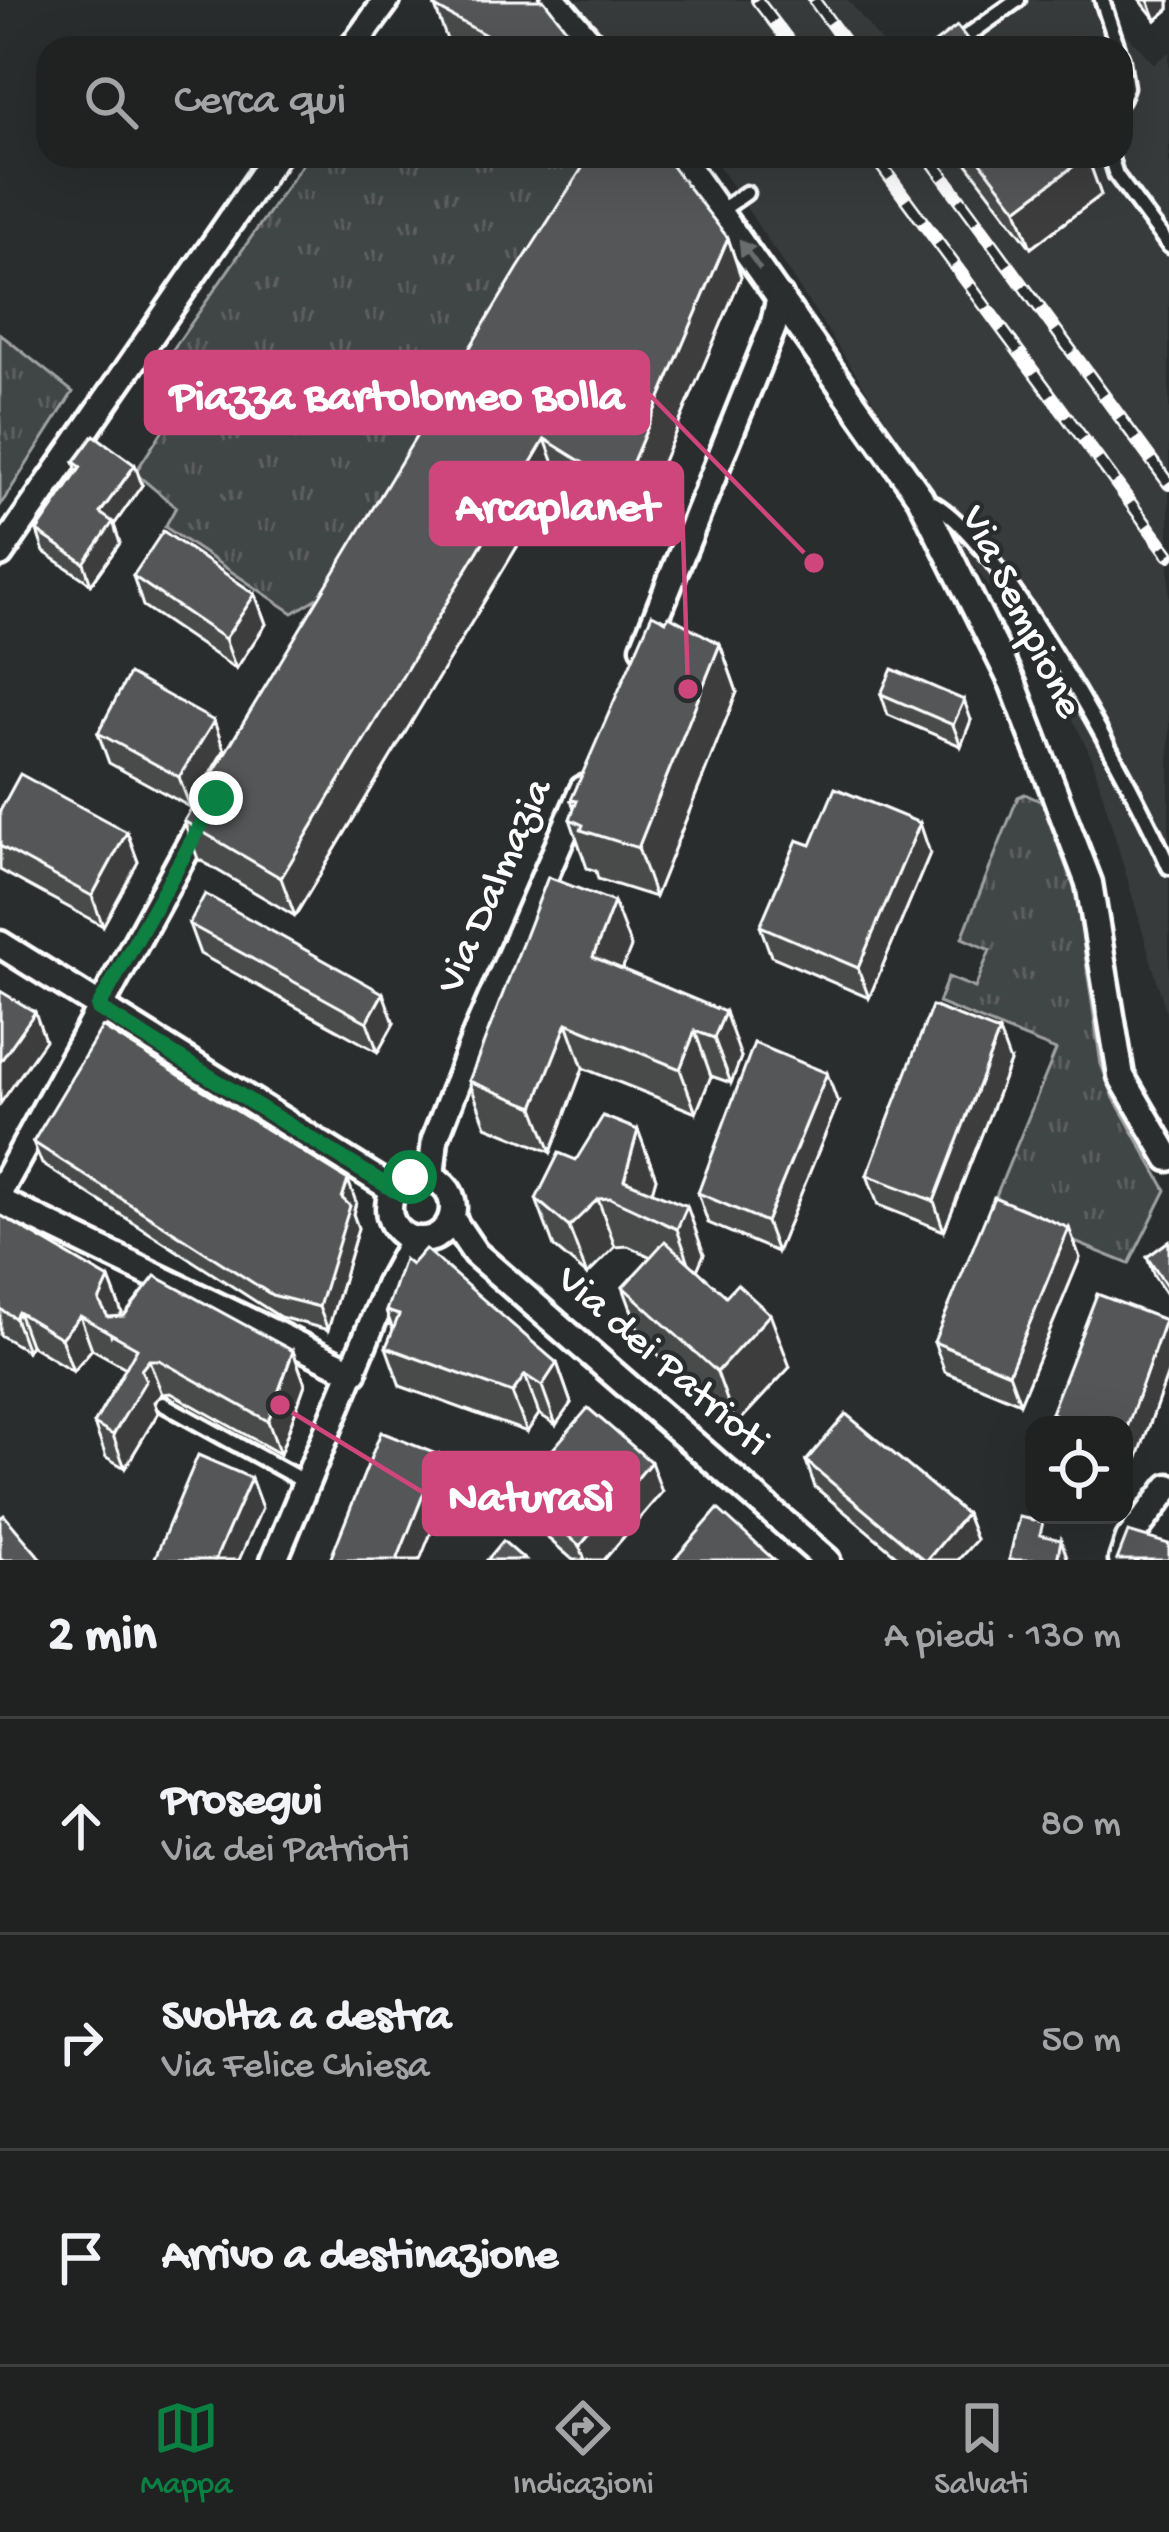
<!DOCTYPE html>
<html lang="it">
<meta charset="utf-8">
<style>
body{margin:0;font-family:"Gochi Hand",sans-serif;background:#282a2a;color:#f1f3f6}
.controls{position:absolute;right:36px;bottom:36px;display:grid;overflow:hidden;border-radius:24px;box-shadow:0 12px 48px #0002}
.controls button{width:108px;height:108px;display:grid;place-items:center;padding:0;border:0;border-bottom:3px solid #3d3f40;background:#202222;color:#f1f3f6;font:60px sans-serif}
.stop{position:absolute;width:36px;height:36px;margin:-27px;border:9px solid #0b8043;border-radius:50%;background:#fff}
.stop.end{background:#0b8043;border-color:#fff;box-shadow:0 3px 12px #0008}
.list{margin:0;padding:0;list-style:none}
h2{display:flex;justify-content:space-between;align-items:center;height:156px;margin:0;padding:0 48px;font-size:51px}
h2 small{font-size:39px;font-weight:400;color:#a2a4a5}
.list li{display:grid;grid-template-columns:78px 1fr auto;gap:36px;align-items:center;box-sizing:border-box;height:216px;padding:0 48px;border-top:3px solid #3d3f40}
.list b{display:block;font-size:45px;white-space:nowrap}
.list p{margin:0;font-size:39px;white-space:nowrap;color:#a2a4a5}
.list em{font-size:39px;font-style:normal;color:#a2a4a5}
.icon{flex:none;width:66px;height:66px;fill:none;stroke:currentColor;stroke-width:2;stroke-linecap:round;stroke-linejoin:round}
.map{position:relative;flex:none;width:1169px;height:1560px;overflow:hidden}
.search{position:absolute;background:#202222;box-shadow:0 12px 48px #0002;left:36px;right:36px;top:36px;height:132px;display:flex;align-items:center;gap:30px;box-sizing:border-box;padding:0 42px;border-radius:36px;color:#a2a4a5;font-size:45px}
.sheet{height:804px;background:#202222}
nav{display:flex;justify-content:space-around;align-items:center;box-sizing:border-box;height:168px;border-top:3px solid #3d3f40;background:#202222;font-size:33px;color:#a2a4a5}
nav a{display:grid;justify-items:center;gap:6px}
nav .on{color:#0b8043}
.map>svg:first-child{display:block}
.built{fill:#373a3b}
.grass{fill:url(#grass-tufts);stroke:#a0a2a2;stroke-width:3}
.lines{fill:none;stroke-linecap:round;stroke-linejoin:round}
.lane-casing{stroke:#fff;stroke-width:21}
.street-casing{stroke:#fff;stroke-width:33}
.lane{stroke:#2a2d2e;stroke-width:12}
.street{stroke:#2a2d2e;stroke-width:24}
.rail-casing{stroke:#fff;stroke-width:14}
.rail{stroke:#2a2d2e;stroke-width:9;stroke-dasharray:27;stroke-linecap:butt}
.wall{fill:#494b4c;stroke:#fff;stroke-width:3}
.shaded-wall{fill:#3c3d3e;stroke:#fff;stroke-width:3}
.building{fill:#555758;stroke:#fff;stroke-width:3}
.oneway{fill:#6a6c6d}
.route{stroke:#0b8043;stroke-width:15}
.labels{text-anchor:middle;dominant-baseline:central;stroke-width:9;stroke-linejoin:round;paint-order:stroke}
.street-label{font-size:42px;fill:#fff;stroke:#2a2d2e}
.leader{fill:none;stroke:#ce467c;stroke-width:4.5}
.callout-dot{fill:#ce467c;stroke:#2a2d2e;stroke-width:4.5}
.callout{fill:#ce467c;stroke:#ce467c;stroke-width:4.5}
.callout-label{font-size:45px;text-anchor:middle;font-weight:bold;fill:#fff}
</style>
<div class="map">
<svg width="1169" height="1560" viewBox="0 0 1169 1560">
<defs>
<pattern id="grass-tufts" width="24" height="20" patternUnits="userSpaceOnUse" patternTransform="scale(3)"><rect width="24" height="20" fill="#414445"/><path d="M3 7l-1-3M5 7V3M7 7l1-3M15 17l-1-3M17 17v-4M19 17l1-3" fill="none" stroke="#5e6061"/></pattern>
</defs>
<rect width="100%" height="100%" fill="#2a2d2e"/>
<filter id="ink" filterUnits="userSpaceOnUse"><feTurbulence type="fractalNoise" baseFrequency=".00833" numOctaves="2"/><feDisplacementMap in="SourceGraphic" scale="24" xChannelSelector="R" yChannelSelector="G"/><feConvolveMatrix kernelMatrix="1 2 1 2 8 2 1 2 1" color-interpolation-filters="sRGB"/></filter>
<g filter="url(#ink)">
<g class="built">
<polygon points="569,0 848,0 886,48 611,48"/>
<polygon points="1030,0 1096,0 1154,64 1169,52 1169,1022 1092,758 1054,681 948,528 903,445 712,156 1121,156 1121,48 966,48"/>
</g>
<g class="grass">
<polygon points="308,156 592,156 326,593 293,613 165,527 176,507 135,473 199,375 169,355"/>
<polygon points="0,334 73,392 0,506"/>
<polygon points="1025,794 1042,802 1076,893 1101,1064 1114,1098 1166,1190 1129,1264 991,1208 1056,1050 938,1003 948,977 975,988 990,950 962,938 1018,797"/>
</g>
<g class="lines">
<defs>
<g id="lane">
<polyline points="1102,0 1118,48"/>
<polyline points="953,46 1018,0"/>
<polyline points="1121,56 1126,87 1121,100"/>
<polyline points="1110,156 1116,175 1169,246"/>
<polyline points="719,212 746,193"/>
<path d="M927,500C997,529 1136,790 1169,867"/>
<polyline points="163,1404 305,1482"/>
</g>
<g id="street">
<polyline points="554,0 595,48"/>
<polyline points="352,48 387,0"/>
<polyline points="679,156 920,497 1013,684 1089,883 1121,1076 1169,1158"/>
<polyline points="0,554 275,156"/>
<polyline points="644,647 773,327 780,297"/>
<polyline points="0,944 394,1190"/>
<circle cx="421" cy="1208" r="32"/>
<polyline points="431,1177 435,1139 477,1031 583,789"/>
<polyline points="0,1191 205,816"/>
<polyline points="0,1201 354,1372"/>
<polyline points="452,1219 475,1253 827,1560"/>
<polyline points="274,1560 388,1285 413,1239"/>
<polyline points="1122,1560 1129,1539 1169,1487"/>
</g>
</defs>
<use href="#lane" class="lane-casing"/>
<use href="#street" class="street-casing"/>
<use href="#lane" class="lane"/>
<use href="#street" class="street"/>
<defs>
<g id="rail">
<polyline points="757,0 794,48"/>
<polyline points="814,0 849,48"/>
<polyline points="874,156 1169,555"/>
<polyline points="928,156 1169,484"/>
</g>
</defs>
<use href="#rail" class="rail-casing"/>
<use href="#rail" class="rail"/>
</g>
<g class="wall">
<polygon points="1140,0 1169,0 1169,9 1156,20"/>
<polygon points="435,7 581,48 455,48 449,45"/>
<polygon points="961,156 1087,156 1101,195 1031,248"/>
<polygon points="728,238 741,277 636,525 559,477 295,916 198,859 184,821"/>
<polygon points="74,462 142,485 114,525 120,543 91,584 44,552 37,531 77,472"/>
<polygon points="133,576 255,594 266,624 236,669 143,606"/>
<polygon points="720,644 737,692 655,897 598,879 596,871 587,868 570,819 574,808 571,800"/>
<polygon points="881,694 971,720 961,746 888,715"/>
<polygon points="98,733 224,750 190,807 109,763"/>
<polygon points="0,811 127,832 138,862 103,926 0,870"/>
<polygon points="811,845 930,853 869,998 771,956 760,926"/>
<polygon points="189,924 394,1023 378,1052 200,954"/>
<polygon points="631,947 622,969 741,1057 731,1083 711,1076 696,1113 583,1068 551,1152 486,1126 469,1081"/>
<polygon points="1010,1062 944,1231 878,1205 867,1175"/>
<polygon points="838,1103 777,1252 708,1223 698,1193"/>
<polygon points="638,1130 656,1178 652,1191 704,1254 697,1270 790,1367 736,1425 642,1340 623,1287 651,1257 628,1246 615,1247 587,1275 554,1247 536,1199"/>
<polygon points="33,1142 356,1202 353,1214 358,1228 328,1330 280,1317 42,1164"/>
<polygon points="0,1215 109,1279 122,1313 120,1317 293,1351 305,1384 280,1454 171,1393 162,1394 154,1402 158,1413 125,1468 106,1457 94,1424 126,1368 92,1349 73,1371 30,1345 27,1351 0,1335"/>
<polygon points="1069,1228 1080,1258 1020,1403 945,1372 934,1342"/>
<polygon points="1169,1241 1169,1299 1154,1276 1147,1257"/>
<polygon points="411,1265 557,1363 571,1403 556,1425 539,1414 527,1432 400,1386 386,1347 393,1330 386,1311"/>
<polygon points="1165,1320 1169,1331 1169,1370 1133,1471 1124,1467 1124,1425 1055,1425 1051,1413"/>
<polygon points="806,1461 966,1514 976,1540 958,1560 902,1560 815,1487"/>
<polygon points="517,1491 662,1492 604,1560 573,1560 528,1521"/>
</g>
<g class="shaded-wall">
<polygon points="1148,0 1169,0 1169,9 1156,20"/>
<polygon points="1087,156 1101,195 1031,248 1017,209"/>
<polygon points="728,238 741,277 636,525 622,487"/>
<polygon points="545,439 559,477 295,916 281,878"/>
<polygon points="135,465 142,485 114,525 120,543 91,584 84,563 100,513"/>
<polygon points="255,594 266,624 236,669 225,639"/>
<polygon points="720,644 737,692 655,897 638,848"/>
<polygon points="964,700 971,720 961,746 953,725"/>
<polygon points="214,721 224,750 190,807 179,777"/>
<polygon points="920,823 930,853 869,998 858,968"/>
<polygon points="127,832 138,862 103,926 92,896"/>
<polygon points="614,902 631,947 609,1002 593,957"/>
<polygon points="383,993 394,1023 378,1052 367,1022"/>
<polygon points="35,1012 45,1040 0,1104 0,1062"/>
<polygon points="725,1012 741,1057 731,1083 714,1038"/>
<polygon points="567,1023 583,1068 551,1152 534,1107"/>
<polygon points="695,1031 711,1076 696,1113 680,1069"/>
<polygon points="999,1032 1010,1062 944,1231 934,1201"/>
<polygon points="827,1073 838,1103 777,1252 766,1222"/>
<polygon points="638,1130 656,1178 646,1214 624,1180"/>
<polygon points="348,1180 356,1202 353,1214 358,1228 328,1330 319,1307 342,1198"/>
<polygon points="598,1199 615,1247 587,1275 569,1227"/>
<polygon points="687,1206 704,1254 694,1277 677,1229"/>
<polygon points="1069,1228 1080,1258 1020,1403 1009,1373"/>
<polygon points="109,1279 122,1313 111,1335 99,1301"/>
<polygon points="18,1312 30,1345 27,1351 15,1318"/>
<polygon points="770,1314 790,1367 736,1425 717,1372"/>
<polygon points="80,1316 92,1349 73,1371 61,1338"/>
<polygon points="1165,1320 1169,1331 1169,1370 1133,1471 1124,1445 1124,1436"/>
<polygon points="293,1351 305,1384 280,1454 268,1421"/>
<polygon points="149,1360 162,1394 154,1402 158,1413 125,1468 113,1435 141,1370"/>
<polygon points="557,1363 571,1403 556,1425 542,1386"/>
<polygon points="525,1375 539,1414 527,1432 512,1393"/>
<polygon points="439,1455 450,1485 420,1560 397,1560"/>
<polygon points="651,1462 662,1492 604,1560 585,1560 580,1546"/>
<polygon points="251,1478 262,1508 239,1560 215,1560"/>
<polygon points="966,1514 976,1540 958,1560 927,1560"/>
<polygon points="1061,1540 1068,1560 1057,1560"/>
</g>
<g class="building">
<polygon points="441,0 544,0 581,48 509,48 435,7"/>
<polygon points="957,26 974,48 928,48"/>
<polygon points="590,156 664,156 728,238 622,487 545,439 281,878 184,821 518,268"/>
<polygon points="976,156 1087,156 1017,209"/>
<polygon points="94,435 135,465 100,513 113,522 84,563 37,531 81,467 74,462"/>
<polygon points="163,531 255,594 225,639 133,576"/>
<polygon points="652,614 666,621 669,616 720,644 638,848 581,830 583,825 570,819 577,801 571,800"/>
<polygon points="892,669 964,700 953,725 881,694"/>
<polygon points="129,674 214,721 179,777 98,733"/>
<polygon points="20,774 127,832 92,896 0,846 0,811"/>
<polygon points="835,788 920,823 858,968 760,926 797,840 811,845"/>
<polygon points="548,877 614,902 593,957 725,1012 714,1038 695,1031 680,1069 567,1023 534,1107 469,1081"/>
<polygon points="205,894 383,993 367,1022 189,924"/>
<polygon points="0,991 35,1012 0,1062"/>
<polygon points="932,1006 999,1032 934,1201 867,1175"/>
<polygon points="102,1027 348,1180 342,1198 350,1206 319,1307 272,1295 33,1142"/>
<polygon points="754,1043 827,1073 766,1222 698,1193"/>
<polygon points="603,1116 638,1130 624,1180 687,1206 677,1229 610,1198 598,1199 569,1227 536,1199 559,1153 576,1160"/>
<polygon points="994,1197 1069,1228 1009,1373 934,1342"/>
<polygon points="0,1215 109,1279 99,1301 108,1317 124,1316 155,1276 293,1351 268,1421 159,1360 149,1360 141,1370 146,1380 113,1435 94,1424 137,1348 80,1316 61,1338 18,1312 15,1318 0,1309"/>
<polygon points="665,1241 726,1296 737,1284 770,1314 717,1372 623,1287"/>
<polygon points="1169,1241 1169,1290 1147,1257"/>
<polygon points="425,1249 557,1363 542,1386 525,1375 512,1393 386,1347 399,1315 386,1311 404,1259 411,1265"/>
<polygon points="1097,1294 1165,1320 1124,1436 1124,1425 1081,1425 1051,1413"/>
<polygon points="588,1408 651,1462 580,1546 517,1491"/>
<polygon points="846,1414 966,1514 927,1560 924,1560 806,1461"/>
<polygon points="381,1432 439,1455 397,1560 330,1560"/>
<polygon points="198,1455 251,1478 215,1560 154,1560"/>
<polygon points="718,1509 774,1560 674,1560"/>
<polygon points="4,1515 42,1560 0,1560 0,1518"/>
<polygon points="1019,1517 1043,1522 1040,1535 1061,1540 1057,1560 1009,1560"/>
<polygon points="1128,1532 1169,1544 1169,1560 1117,1560"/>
<polygon points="503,1541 525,1560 487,1560"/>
</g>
<defs><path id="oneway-solid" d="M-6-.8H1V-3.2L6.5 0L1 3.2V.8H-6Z" transform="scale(3)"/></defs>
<use class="oneway" href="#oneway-solid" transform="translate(750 255) rotate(-126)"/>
</g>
<g class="lines" filter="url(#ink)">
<polyline class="route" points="216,798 98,1008 394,1190 410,1177"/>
</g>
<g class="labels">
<g class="street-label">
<text transform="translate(1019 613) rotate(64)">Via Sempione</text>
<text transform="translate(497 887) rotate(-66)">Via Dalmazia</text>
<text transform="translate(661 1363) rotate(41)">Via dei Patrioti</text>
</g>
</g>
<path class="leader" d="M814 563L648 393M688 689L682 504M280 1405L424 1493"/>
<g class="callout-dot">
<circle cx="814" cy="563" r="12"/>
<circle cx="688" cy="689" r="12"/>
<circle cx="280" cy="1405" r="12"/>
</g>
<g class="callout">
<rect x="146" y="352" width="502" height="81" rx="12"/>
<rect x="431" y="463" width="251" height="81" rx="12"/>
<rect x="424" y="1453" width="214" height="81" rx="12"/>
</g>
<g class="callout-label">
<text x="397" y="408">Piazza Bartolomeo Bolla</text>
<text x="557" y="519">Arcaplanet</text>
<text x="531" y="1509">NaturaSì</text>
</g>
</svg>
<div class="controls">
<button><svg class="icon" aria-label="locate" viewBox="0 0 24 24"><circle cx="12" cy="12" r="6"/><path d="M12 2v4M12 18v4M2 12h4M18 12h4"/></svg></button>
</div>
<div class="stop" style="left:410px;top:1177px"></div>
<div class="stop end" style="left:216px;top:798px"></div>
<div class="search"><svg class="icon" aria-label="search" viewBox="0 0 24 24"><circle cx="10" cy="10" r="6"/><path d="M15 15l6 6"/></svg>Cerca qui</div>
</div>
<section class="sheet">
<h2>2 min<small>A piedi · 130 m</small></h2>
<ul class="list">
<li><svg class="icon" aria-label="ahead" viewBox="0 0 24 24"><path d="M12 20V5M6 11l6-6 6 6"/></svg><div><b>Prosegui</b><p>Via dei Patrioti</p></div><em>80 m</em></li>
<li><svg class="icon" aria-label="right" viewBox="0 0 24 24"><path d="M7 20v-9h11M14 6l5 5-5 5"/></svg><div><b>Svolta a destra</b><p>Via Felice Chiesa</p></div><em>50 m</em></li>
<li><svg class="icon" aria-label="arrive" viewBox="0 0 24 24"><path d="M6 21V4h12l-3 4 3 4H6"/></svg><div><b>Arrivo a destinazione</b></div></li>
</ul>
</section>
<nav>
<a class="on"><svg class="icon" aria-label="map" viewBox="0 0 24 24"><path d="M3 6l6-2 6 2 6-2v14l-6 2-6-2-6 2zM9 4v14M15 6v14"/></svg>Mappa</a>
<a><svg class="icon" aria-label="directions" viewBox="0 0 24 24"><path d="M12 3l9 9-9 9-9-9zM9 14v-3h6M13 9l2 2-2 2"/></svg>Indicazioni</a>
<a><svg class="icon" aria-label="saved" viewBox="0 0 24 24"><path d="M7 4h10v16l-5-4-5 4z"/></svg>Salvati</a>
</nav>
